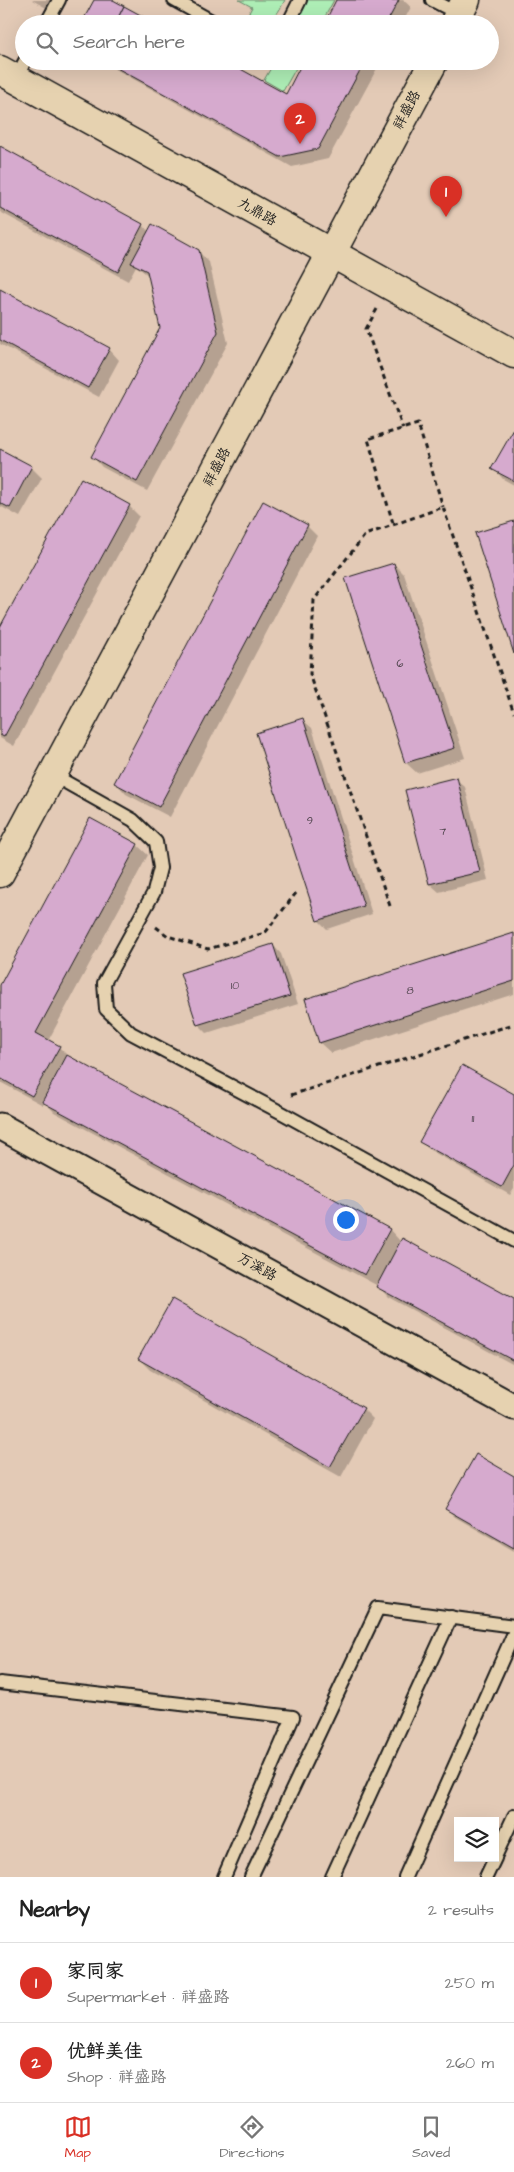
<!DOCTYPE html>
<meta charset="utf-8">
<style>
body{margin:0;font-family:"Architects Daughter","LXGW WenKai TC",sans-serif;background:#f2f2f2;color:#222}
.controls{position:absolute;right:15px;bottom:15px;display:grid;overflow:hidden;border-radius:0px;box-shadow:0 5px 20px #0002}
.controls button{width:45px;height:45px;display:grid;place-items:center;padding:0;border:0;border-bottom:1px solid #e0e0e0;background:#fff;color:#222;font:25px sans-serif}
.you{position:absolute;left:345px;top:1219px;width:18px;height:18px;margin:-12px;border:4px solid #fff;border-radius:50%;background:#1a73e8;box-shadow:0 0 0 8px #1a73e833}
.badge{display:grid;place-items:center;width:32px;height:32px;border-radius:50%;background:#d93025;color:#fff;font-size:16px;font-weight:700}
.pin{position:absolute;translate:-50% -41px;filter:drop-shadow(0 1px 2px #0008)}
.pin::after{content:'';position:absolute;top:26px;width:18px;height:15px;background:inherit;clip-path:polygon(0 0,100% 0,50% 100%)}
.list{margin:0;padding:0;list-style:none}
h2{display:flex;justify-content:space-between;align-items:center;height:65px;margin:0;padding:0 20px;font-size:21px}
h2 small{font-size:16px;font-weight:400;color:#767676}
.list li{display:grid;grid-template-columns:32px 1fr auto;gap:15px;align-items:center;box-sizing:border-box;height:80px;padding:0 20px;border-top:1px solid #e0e0e0}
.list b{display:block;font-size:19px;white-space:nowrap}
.list p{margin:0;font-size:16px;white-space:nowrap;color:#767676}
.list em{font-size:16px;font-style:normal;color:#767676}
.icon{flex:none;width:28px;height:28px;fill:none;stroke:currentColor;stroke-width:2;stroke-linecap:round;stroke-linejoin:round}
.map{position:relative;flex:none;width:514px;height:1877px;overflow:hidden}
.search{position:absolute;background:#fff;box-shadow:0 5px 20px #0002;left:15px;right:15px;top:15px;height:55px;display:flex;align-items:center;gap:12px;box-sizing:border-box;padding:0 18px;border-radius:28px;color:#767676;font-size:19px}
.sheet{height:225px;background:#fff}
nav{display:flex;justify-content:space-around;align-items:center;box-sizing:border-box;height:70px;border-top:1px solid #e0e0e0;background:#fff;font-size:14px;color:#767676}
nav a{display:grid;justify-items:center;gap:2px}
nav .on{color:#d93025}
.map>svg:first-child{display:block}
.green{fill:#aeeeb6;stroke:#658569}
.shadow{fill:#0003}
.building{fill:#d6aace;stroke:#1c1c1c}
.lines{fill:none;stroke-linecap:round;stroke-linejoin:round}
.service-casing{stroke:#1c1c1c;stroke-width:16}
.minor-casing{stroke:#1c1c1c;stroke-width:29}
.tertiary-casing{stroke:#1c1c1c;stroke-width:31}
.path{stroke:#1c1c1c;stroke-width:3;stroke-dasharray:5 4;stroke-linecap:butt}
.service{stroke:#e6d2b0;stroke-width:12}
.minor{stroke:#e6d2b0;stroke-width:25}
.tertiary{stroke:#e6d2b0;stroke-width:28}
.labels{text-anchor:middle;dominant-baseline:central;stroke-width:4.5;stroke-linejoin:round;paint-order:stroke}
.number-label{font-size:11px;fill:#4a4048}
.street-label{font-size:14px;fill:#1c1c1c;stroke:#e6d2b0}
</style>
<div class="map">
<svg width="514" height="1877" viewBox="0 0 514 1877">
<rect width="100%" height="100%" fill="#e3cab6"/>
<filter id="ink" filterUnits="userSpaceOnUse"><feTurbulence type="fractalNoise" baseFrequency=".02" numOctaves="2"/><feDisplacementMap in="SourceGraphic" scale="10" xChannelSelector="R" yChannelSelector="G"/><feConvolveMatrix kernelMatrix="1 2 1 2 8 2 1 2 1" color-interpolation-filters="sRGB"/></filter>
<g filter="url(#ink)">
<g class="green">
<path d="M239,0H285C272,24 270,24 243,24L252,7Z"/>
<polygon points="308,0 334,0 321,24 295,24"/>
<polygon points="275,61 300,61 283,91 264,80"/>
</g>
<g class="shadow">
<polygon points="32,0 55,0 50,10"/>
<polygon points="338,0 403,0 411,7 402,24 325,24"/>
<polygon points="101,61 223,61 286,95 305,61 381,61 328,159 292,167"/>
<polygon points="0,148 143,225 149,232 198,251 209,262 228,343 147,491 102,467 92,456 162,328 149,276 136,266 128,281 0,212"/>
<polygon points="0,290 109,349 119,360 99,397 0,344"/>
<polygon points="514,431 514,485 503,479 493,468"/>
<polygon points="0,450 31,467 42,478 20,517 0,506"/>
<polygon points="129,506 139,516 14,746 0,738 0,630"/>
<polygon points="307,526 317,536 170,817 126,794 116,783"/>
<polygon points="394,564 404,574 465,758 417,773 406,763"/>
<polygon points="303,720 312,728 372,914 327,929 318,920"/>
<polygon points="456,779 465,787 488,880 439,892 430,884 407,791"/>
<polygon points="137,845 148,855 48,1041 59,1047 69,1057 390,1230 401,1242 514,1300 514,1365 388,1297 378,1286 54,1112 45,1102 43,1105 0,1082 0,988"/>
<polygon points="514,934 514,994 331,1053 320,1043 307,1000"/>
<polygon points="273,945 281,954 298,1004 207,1033 198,1024"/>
<polygon points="514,1095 514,1189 510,1195 430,1150 421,1142"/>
<polygon points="139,1359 363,1409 373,1419 341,1477 150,1370"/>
<polygon points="514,1477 514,1551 455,1517 447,1509"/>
</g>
<g class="building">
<polygon points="94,0 113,0 124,6 115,24 81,24"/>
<polygon points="336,0 399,0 386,24 324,24"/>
<polygon points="124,6 157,24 115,24"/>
<polygon points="104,61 226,61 286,94 303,61 365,61 318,149 280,157"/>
<polygon points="0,146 143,224 118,272 0,208"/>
<polygon points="152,224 199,250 218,332 137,482 91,457 160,328 147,271 131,263"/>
<polygon points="0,289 110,348 88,388 0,340"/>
<polygon points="514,429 514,481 491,469"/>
<polygon points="0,449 32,466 10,508 0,503"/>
<polygon points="81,478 130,505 4,737 0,735 0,627"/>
<polygon points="263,501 308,525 159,807 114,783"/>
<polygon points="514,521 514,654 475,533"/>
<polygon points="394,563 455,748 405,763 345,578"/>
<polygon points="303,718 364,906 317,921 256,733"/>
<polygon points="457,777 480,872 429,884 405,790"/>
<polygon points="90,818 138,844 36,1033 60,1046 32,1096 0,1078 0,985"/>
<polygon points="514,933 514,981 319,1043 305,999"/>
<polygon points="273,944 290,996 197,1025 180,973"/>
<polygon points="67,1055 390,1229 365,1275 42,1102"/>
<polygon points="462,1065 514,1094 514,1165 502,1187 419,1142"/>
<polygon points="402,1238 514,1299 514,1361 376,1287"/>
<polygon points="172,1299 364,1408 330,1467 138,1359"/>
<polygon points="476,1454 514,1476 514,1548 445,1509"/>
</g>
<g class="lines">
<defs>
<g id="service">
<polyline points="174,0 217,24"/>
<polyline points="432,0 459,14"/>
<polyline points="46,24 59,0"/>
<polyline points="288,24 300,0"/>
<polyline points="16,78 25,61"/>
<polyline points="53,775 133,820 156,842 160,868 154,892 104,983 106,1009 131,1033 284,1114 514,1241"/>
<polyline points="0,1683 293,1717 224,1877"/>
<polyline points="495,1857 514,1816"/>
<polyline points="251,1877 378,1608 514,1626"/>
<polyline points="332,1877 451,1617"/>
<polyline points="405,1877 514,1633"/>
<polyline points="486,1877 495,1858"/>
</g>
<polyline id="minor" points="0,1126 514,1407"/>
<g id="tertiary">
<polyline points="454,24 466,0"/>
<polyline points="0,70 514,354"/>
<polyline points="0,873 434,61"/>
</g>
</defs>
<use href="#service" class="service-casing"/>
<use href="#minor" class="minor-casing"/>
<use href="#tertiary" class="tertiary-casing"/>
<g class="path">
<polyline points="377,309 366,329 403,429"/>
<polyline points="393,523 368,439 418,424 443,507"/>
<polyline points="390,906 310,674 314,600 365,535 443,507 514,713"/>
<polyline points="156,927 168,936 208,949 265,933 296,893"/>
<polyline points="291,1095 514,1024"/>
</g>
<use href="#service" class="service"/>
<use href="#minor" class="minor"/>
<use href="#tertiary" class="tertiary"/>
</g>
</g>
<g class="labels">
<g class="number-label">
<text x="400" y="663">6</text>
<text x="310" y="820">9</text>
<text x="443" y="831">7</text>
<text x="235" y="985">10</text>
<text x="410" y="990">8</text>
<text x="473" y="1118">11</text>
</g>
<g class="street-label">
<text transform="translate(407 110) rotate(-62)">祥盛路</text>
<text transform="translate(257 212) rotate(29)">九鼎路</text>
<text transform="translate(217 467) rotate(-62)">祥盛路</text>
<text transform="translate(257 1267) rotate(29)">万溪路</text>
</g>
</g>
</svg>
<div class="controls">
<button><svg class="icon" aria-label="layers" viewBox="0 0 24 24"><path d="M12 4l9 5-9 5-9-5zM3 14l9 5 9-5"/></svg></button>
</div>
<div class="you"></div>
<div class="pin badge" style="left:446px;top:217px">1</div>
<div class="pin badge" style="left:300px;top:144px">2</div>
<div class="search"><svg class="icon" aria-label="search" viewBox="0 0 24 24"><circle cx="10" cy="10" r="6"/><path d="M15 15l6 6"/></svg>Search here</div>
</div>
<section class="sheet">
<h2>Nearby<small>2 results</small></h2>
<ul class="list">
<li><span class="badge">1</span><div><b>家同家</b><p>Supermarket · 祥盛路</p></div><em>250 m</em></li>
<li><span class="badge">2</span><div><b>优鲜美佳</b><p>Shop · 祥盛路</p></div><em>260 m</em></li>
</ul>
</section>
<nav>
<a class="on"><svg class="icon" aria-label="map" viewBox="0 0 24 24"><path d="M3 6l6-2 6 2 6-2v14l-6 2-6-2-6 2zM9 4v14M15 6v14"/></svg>Map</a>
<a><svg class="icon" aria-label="directions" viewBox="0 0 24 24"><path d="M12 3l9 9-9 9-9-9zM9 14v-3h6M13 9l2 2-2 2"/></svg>Directions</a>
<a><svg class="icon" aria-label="saved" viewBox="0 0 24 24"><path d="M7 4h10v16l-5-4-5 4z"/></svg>Saved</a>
</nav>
